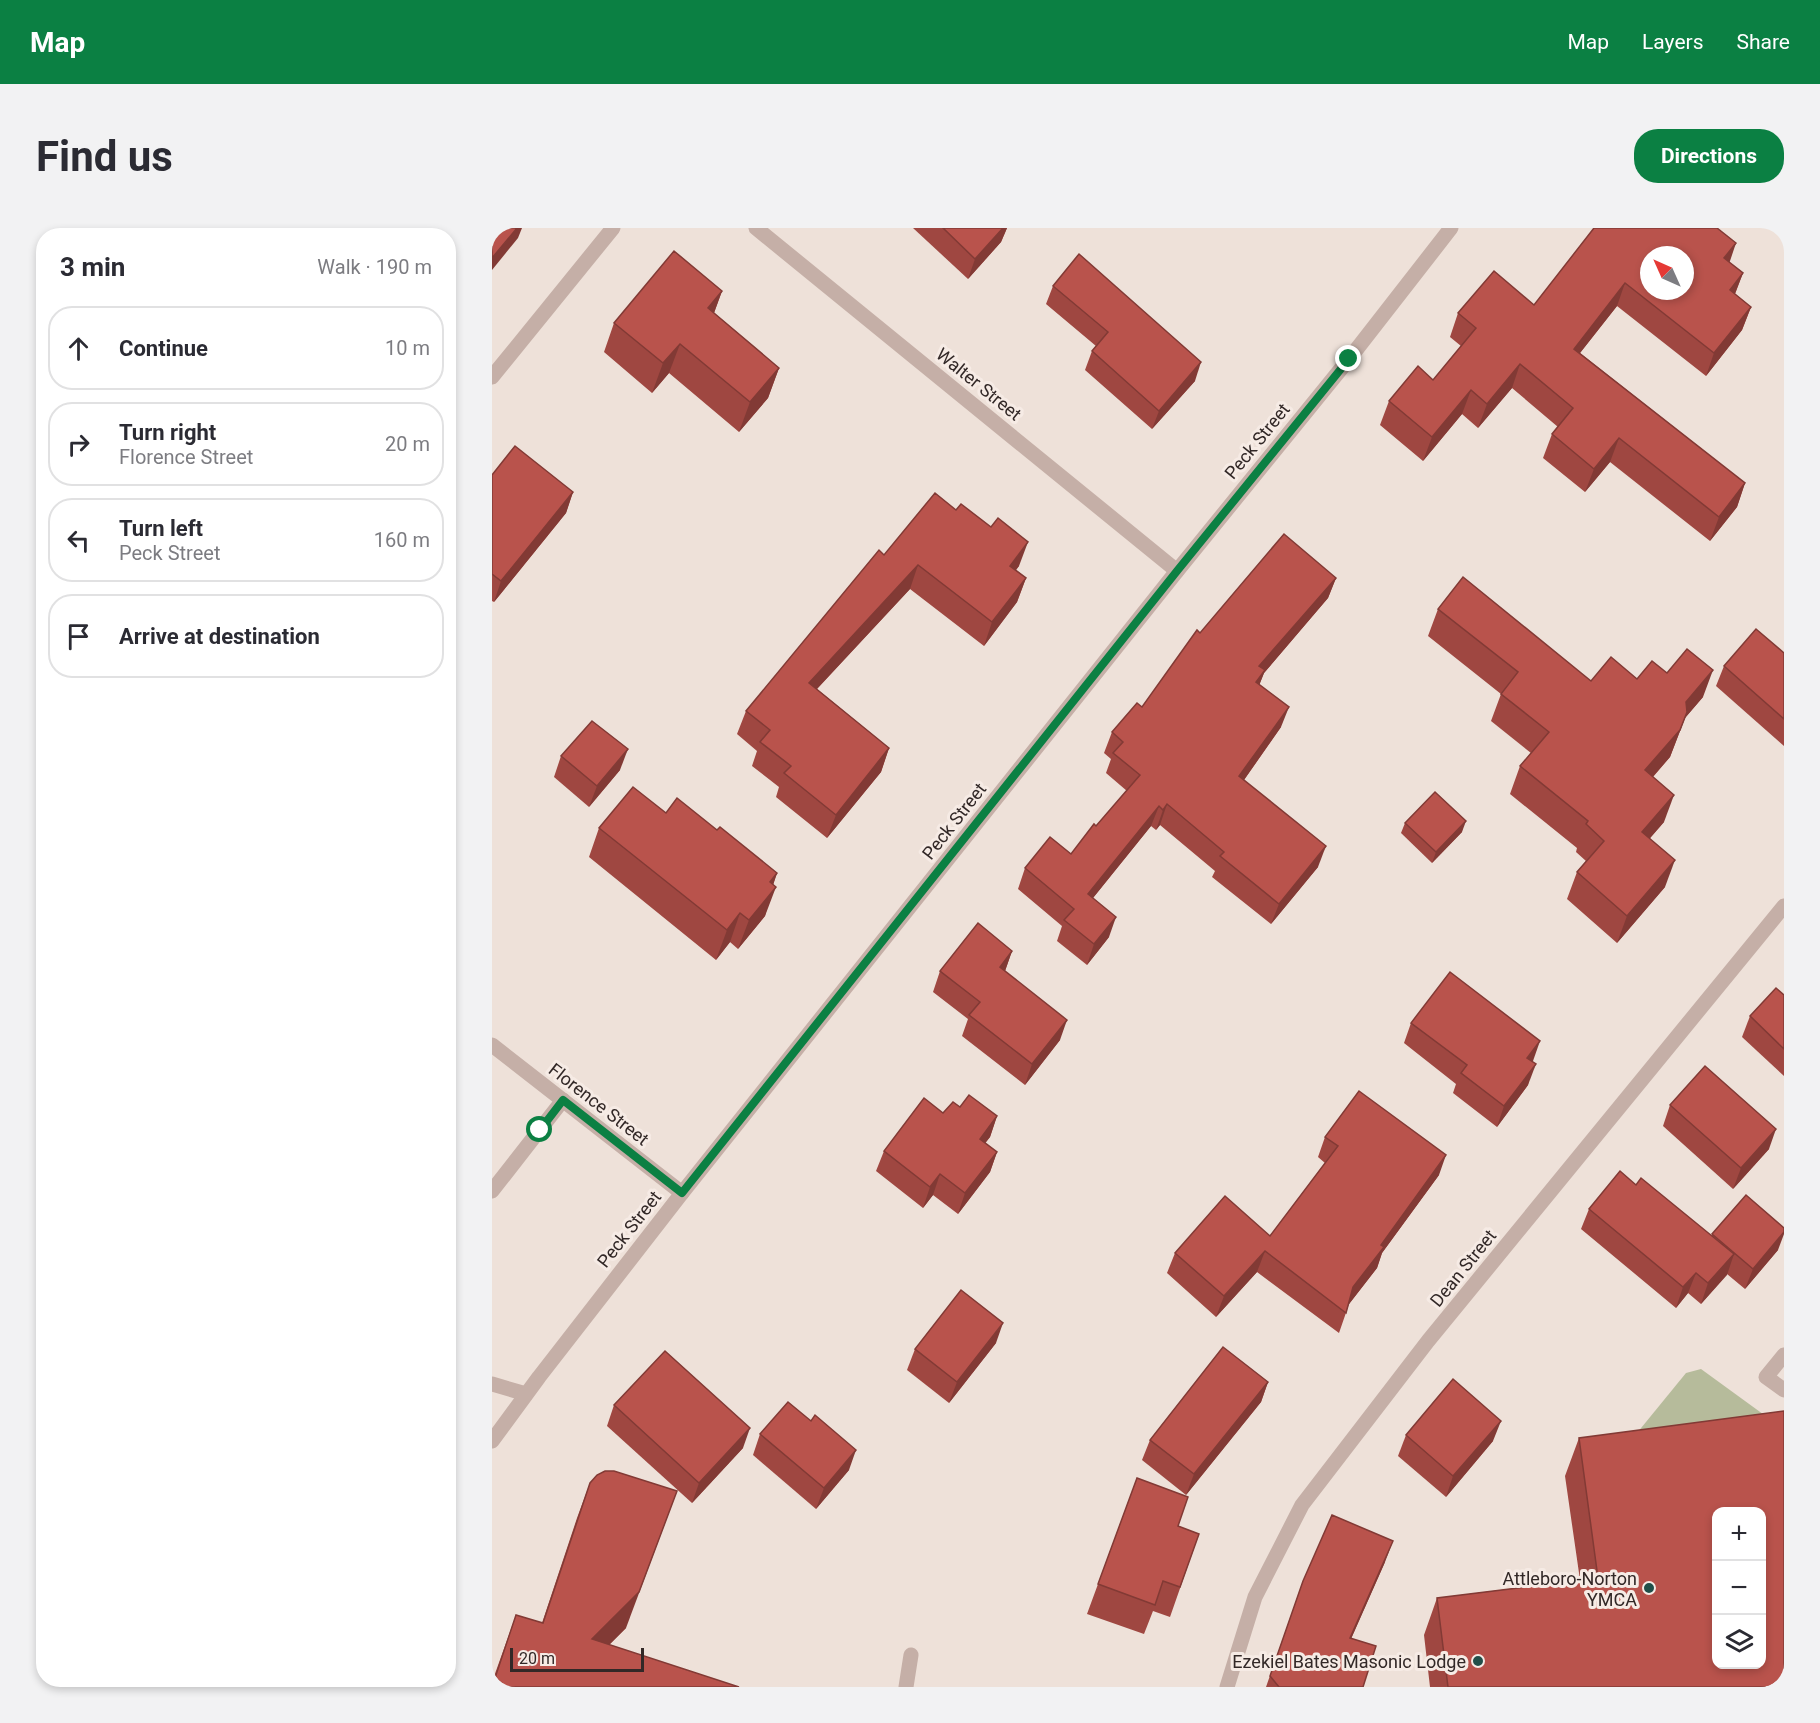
<!DOCTYPE html>
<meta charset="utf-8">
<style>
body{margin:0;font-family:Roboto,sans-serif;background:#f2f2f3;color:#2b2b33}
.controls{position:absolute;right:18px;bottom:18px;display:grid;overflow:hidden;border-radius:12px;box-shadow:0 3px 9px #0003}
.controls button{width:54px;height:54px;display:grid;place-items:center;padding:0;border:0;border-bottom:2px solid #e1e1e2;background:#fff;color:#2b2b33;font:30px sans-serif}
.compass{position:absolute;left:1148px;top:18px;width:54px;height:54px;border-radius:50%;background:#fff;box-shadow:0 3px 9px #0003;rotate:315deg}
.scale{position:absolute;left:18px;bottom:15px;width:134px;box-sizing:border-box;padding-left:6px;border:3px solid #322827;border-top:0;font-size:16px;line-height:21px;white-space:nowrap;color:#322827;-webkit-text-stroke:4px #f6ebe5;paint-order:stroke}
.stop{position:absolute;width:18px;height:18px;margin:-14px;border:4px solid #0b8043;border-radius:50%;background:#fff}
.stop.end{background:#0b8043;border-color:#fff;box-shadow:0 2px 6px #0008}
.list{margin:0;padding:0;list-style:none}
h2{display:flex;justify-content:space-between;align-items:center;height:78px;margin:0;padding:0 24px;font-size:26px}
h2 small{font-size:20px;font-weight:400;color:#7c7c81}
.list li{display:grid;grid-template-columns:39px 1fr auto;gap:18px;align-items:center;box-sizing:border-box;height:84px;margin:0 12px 12px;padding:0 12px;border:2px solid #e1e1e2;border-radius:24px}
.list b{display:block;font-size:22px;white-space:nowrap}
.list p{margin:0;font-size:20px;white-space:nowrap;color:#7c7c81}
.list em{font-size:20px;font-style:normal;color:#7c7c81}
.icon{flex:none;width:33px;height:33px;fill:none;stroke:currentColor;stroke-width:2;stroke-linecap:round;stroke-linejoin:round}
.map{position:relative;flex:none;width:1292px;height:1459px;overflow:hidden;border-radius:24px}
header{display:flex;align-items:center;gap:36px;box-sizing:border-box;height:84px;padding:0 30px;background:#0b8043;color:#fff}
header strong{font-size:28px}
nav{display:flex;gap:33px;margin-inline-start:auto;font-size:21px}
.intro{display:flex;align-items:center;justify-content:space-between;box-sizing:border-box;height:144px;padding:0 36px}
h1{margin:0;font-size:42px}
.button{padding:15px 27px;border-radius:24px;background:#0b8043;color:#fff;font-size:21px;font-weight:700}
main{display:flex;gap:36px;padding:0 36px}
aside{flex:1;background:#fff;border-radius:24px;box-shadow:0 3px 9px #0003}
.map>svg:first-child{display:block}
.green{fill:#b6bb9b}
.lines{fill:none;stroke-linecap:round;stroke-linejoin:round}
.minor{stroke:#c5afa7;stroke-width:15}
.wall{fill:#9f4741}
.shaded-wall{fill:#823a35}
.building{fill:#b9534c;stroke:#823a35;stroke-width:1.5;fill-rule:evenodd}
.route{stroke:#0b8043;stroke-width:8}
.poi-dot{fill:#214f49;stroke:#f6ebe5;stroke-width:2}
.labels{text-anchor:middle;dominant-baseline:central;stroke-width:6;stroke-linejoin:round;paint-order:stroke}
.street-label{font-size:18px;fill:#322827;stroke:#f6ebe5}
.poi-label{font-size:18px;fill:#322827;stroke:#f6ebe5;text-anchor:end}
</style>
<header>
<strong>Map</strong>
<nav><a>Map</a><a>Layers</a><a>Share</a></nav>
</header>
<div class="intro"><h1>Find us</h1><a class="button">Directions</a></div>
<main>
<aside>
<h2>3 min<small>Walk · 190 m</small></h2>
<ul class="list">
<li><svg class="icon" aria-label="ahead" viewBox="0 0 24 24"><path d="M12 20V5M6 11l6-6 6 6"/></svg><div><b>Continue</b></div><em>10 m</em></li>
<li><svg class="icon" aria-label="right" viewBox="0 0 24 24"><path d="M7 20v-9h11M14 6l5 5-5 5"/></svg><div><b>Turn right</b><p>Florence Street</p></div><em>20 m</em></li>
<li><svg class="icon" aria-label="left" viewBox="0 0 24 24"><path d="M17 20v-9H6M10 6l-5 5 5 5"/></svg><div><b>Turn left</b><p>Peck Street</p></div><em>160 m</em></li>
<li><svg class="icon" aria-label="arrive" viewBox="0 0 24 24"><path d="M6 21V4h12l-3 4 3 4H6"/></svg><div><b>Arrive at destination</b></div></li>
</ul>
</aside>
<div class="map">
<svg width="1292" height="1459" viewBox="0 0 1292 1459">
<rect width="100%" height="100%" fill="#eee1d9"/>
<polygon class="green" points="1209,1141 1275,1189 1145,1205 1194,1145"/>
<g class="lines">
<g class="minor">
<polyline points="264,0 685,343"/>
<polyline points="0,149 121,0"/>
<polyline points="0,817 190,965"/>
<polyline points="0,963 71,872"/>
<polyline points="1292,1127 1274,1149 1292,1162"/>
<polyline points="0,1156 34,1166"/>
<polyline points="0,1213 47,1149 190,965 685,343 857,131 959,0"/>
<polyline points="414,1459 419,1427"/>
<polyline points="735,1459 763,1369 810,1277 936,1113 1292,678"/>
</g>
</g>
<g class="wall">
<polygon points="421,0 515,0 509,14 476,51"/>
<polygon points="1102,0 1237,34 1251,45 1243,66 1259,79 1250,102 1214,148 1125,78 1088,125 1253,255 1245,279 1218,313 1118,234 1093,264 1051,230 1060,206 1066,199 1020,160 986,200 970,186 931,233 888,197 897,173 941,152 969,118 958,109 966,85 1042,77"/>
<polygon points="561,58 703,153 660,201 593,142 600,123 604,118 554,76"/>
<polygon points="230,63 222,85 287,140 276,170 247,204 177,145 160,165 112,124 122,95"/>
<polygon points="0,247 81,264 74,285 2,374 0,373"/>
<polygon points="464,282 527,338 524,342 534,350 525,374 492,418 418,361 325,461 397,520 389,544 335,610 284,569 287,559 260,538 265,523 245,506 254,483 392,327"/>
<polygon points="844,350 836,370 772,445 767,457 789,499 752,552 826,639 779,696 720,649 723,643 668,597 664,602 659,598 601,670 617,709 595,737 565,713 570,698 526,661 533,640 579,626 635,563 614,545 619,531 612,525 620,504 650,479 708,405"/>
<polygon points="946,381 1099,453 1145,451 1175,445 1211,469 1193,490 1178,529 1161,549 1172,594 1158,610 1173,659 1125,715 1075,671 1085,644 1094,633 1084,624 1085,620 1018,566 1028,538 1039,525 999,493 1009,466 936,408"/>
<polygon points="1292,425 1292,518 1224,458 1232,438"/>
<polygon points="69,528 128,542 97,579 62,549"/>
<polygon points="174,585 225,602 285,645 281,657 273,688 246,721 238,714 224,732 97,629 107,600"/>
<polygon points="913,595 970,604 940,635 909,605"/>
<polygon points="520,723 513,743 568,812 533,857 470,808 476,791 441,764 448,743"/>
<polygon points="1292,767 1292,848 1250,809 1258,788"/>
<polygon points="919,795 1040,834 1036,857 1005,899 961,865 964,856 912,815"/>
<polygon points="1178,877 1277,921 1241,961 1171,898"/>
<polygon points="468,879 505,888 498,909 493,915 505,924 498,944 466,986 441,967 431,980 384,943 392,923 451,885"/>
<polygon points="833,909 947,947 890,1025 885,1040 857,1076 847,1105 765,1044 724,1089 675,1045 683,1025 778,1008 833,935 826,929"/>
<polygon points="1144,957 1220,1008 1220,1006 1286,1022 1253,1061 1235,1046 1209,1076 1196,1065 1184,1080 1089,1001 1097,981"/>
<polygon points="504,1115 457,1175 415,1142 423,1121"/>
<polygon points="776,1154 769,1174 694,1267 650,1232 658,1212"/>
<polygon points="122,1177 251,1220 200,1275 115,1198"/>
<polygon points="268,1206 357,1242 324,1281 261,1227"/>
<polygon points="914,1207 1001,1213 954,1269 906,1228"/>
<polygon points="1087,1210 1292,1459 938,1459 932,1407 945,1370 1088,1352 1073,1248"/>
<polygon points="645,1250 686,1298 707,1306 678,1389 661,1383 652,1406 595,1386"/>
<polygon points="98,1255 134,1400 117,1417 0,1459 0,1454 24,1387 50,1395 85,1290"/>
<polygon points="893,1334 859,1411 871,1459 774,1459 811,1353"/>
</g>
<g class="shaded-wall">
<polygon points="25,0 30,0 26,10 0,42 0,30"/>
<polygon points="511,0 515,0 509,14 476,51 483,31"/>
<polygon points="1244,15 1236,39 1232,30"/>
<polygon points="1251,45 1242,68 1238,62"/>
<polygon points="1133,55 1125,78 1073,144 1082,121"/>
<polygon points="230,63 219,93 216,80"/>
<polygon points="1259,79 1250,102 1214,148 1222,125"/>
<polygon points="188,116 177,145 160,165 171,135"/>
<polygon points="709,134 703,153 660,201 667,183"/>
<polygon points="1028,136 1020,160 986,200 995,176"/>
<polygon points="287,140 276,170 247,204 258,174"/>
<polygon points="979,162 970,186 931,233 940,209"/>
<polygon points="1127,210 1118,234 1093,264 1102,241"/>
<polygon points="1253,255 1245,279 1218,313 1227,289"/>
<polygon points="81,264 74,285 2,374 9,353"/>
<polygon points="536,314 527,338 509,361 518,338"/>
<polygon points="426,337 418,361 308,479 317,455"/>
<polygon points="534,350 525,374 492,418 500,394"/>
<polygon points="844,350 836,370 772,445 765,463 756,475 767,438"/>
<polygon points="1221,442 1211,469 1193,490 1178,529 1143,569 1153,542 1194,474"/>
<polygon points="797,479 789,499 740,569 747,548"/>
<polygon points="397,520 389,544 335,610 344,587"/>
<polygon points="136,521 128,542 97,579 105,558"/>
<polygon points="1182,567 1172,594 1140,631 1150,604"/>
<polygon points="675,576 668,597 664,602 671,582"/>
<polygon points="667,578 659,598 588,686 596,666"/>
<polygon points="974,593 970,604 940,635 944,624"/>
<polygon points="834,618 826,639 779,696 787,676"/>
<polygon points="1183,632 1173,659 1125,715 1135,688"/>
<polygon points="285,645 278,666 284,659 273,688 246,721 257,692 278,654"/>
<polygon points="248,685 238,714 224,732 235,702"/>
<polygon points="624,689 617,709 595,737 602,716"/>
<polygon points="520,723 513,743 508,739"/>
<polygon points="575,792 568,812 533,857 540,836"/>
<polygon points="1048,813 1041,833 1028,851 1035,830"/>
<polygon points="1044,836 1036,857 1005,899 1012,878"/>
<polygon points="505,888 498,909 481,931 488,911"/>
<polygon points="1284,901 1277,921 1241,961 1249,940"/>
<polygon points="505,924 498,944 466,986 473,965"/>
<polygon points="954,927 947,947 890,1025 885,1040 854,1080 861,1059 889,1017"/>
<polygon points="448,946 441,967 431,980 438,959"/>
<polygon points="1292,1004 1292,1006 1286,1022 1253,1061 1261,1041"/>
<polygon points="773,1023 765,1044 724,1089 732,1068"/>
<polygon points="1242,1026 1235,1047 1209,1076 1216,1055"/>
<polygon points="1204,1045 1196,1065 1184,1080 1191,1059"/>
<polygon points="511,1095 504,1115 457,1175 465,1154"/>
<polygon points="776,1154 769,1174 694,1267 702,1246"/>
<polygon points="1009,1193 1001,1213 954,1269 961,1248"/>
<polygon points="258,1200 251,1220 200,1275 207,1255"/>
<polygon points="364,1222 357,1242 324,1281 332,1260"/>
<polygon points="185,1263 134,1400 87,1447 100,1411"/>
<polygon points="901,1313 893,1334 850,1431 858,1410"/>
</g>
<g class="building">
<polygon points="0,0 25,0 0,30"/>
<polygon points="451,0 511,0 483,31"/>
<path d="M1102,0H1225L1244,15L1232,30L1251,45L1238,62L1259,79L1222,125L1133,55L1082,121L1253,255L1227,289L1127,210L1102,241L1060,206L1081,180L1028,136L995,176L979,162L940,209L897,173L926,138L941,152L984,100L966,85L1002,43L1042,77ZM1157,27H1193V63H1157Z"/>
<polygon points="182,23 230,63 216,80 287,140 258,174 188,116 171,135 122,95"/>
<polygon points="587,26 709,134 667,183 600,123 616,104 561,58"/>
<polygon points="23,218 81,264 9,353 0,346 0,247"/>
<polygon points="443,265 464,282 469,276 499,299 506,290 536,314 518,338 534,350 500,394 426,337 317,455 397,520 344,587 292,545 299,538 268,514 278,502 254,483 387,322 392,327"/>
<polygon points="792,306 844,350 767,438 773,442 764,454 797,479 747,548 834,618 787,676 728,628 732,624 675,576 671,582 667,578 596,666 624,689 602,716 572,692 582,681 533,640 558,609 579,626 602,596 604,598 648,547 621,525 631,514 620,504 645,475 650,479 705,402 708,405"/>
<polygon points="971,349 1099,453 1119,429 1145,451 1160,433 1175,445 1195,421 1221,442 1194,474 1195,484 1188,502 1153,542 1182,567 1150,604 1183,632 1135,688 1085,644 1112,613 1094,596 1096,593 1028,538 1057,504 1009,466 1026,444 946,381"/>
<polygon points="1264,401 1292,425 1292,491 1232,438"/>
<polygon points="100,493 136,521 105,558 69,528"/>
<polygon points="141,559 174,585 185,570 225,602 228,599 285,645 278,654 284,659 257,692 248,685 235,702 107,600"/>
<polygon points="943,564 974,593 944,624 913,595"/>
<polygon points="486,695 520,723 508,739 575,792 540,836 477,787 488,774 448,743"/>
<polygon points="958,744 1048,813 1035,830 1044,836 1012,878 969,845 975,837 919,795"/>
<polygon points="1284,760 1292,767 1292,821 1258,788"/>
<polygon points="1213,838 1284,901 1249,940 1178,877"/>
<polygon points="867,863 954,927 889,1017 892,1019 861,1059 854,1085 773,1023 732,1068 683,1025 733,968 778,1008 846,918 833,909"/>
<polygon points="477,867 505,888 488,911 505,924 473,965 448,946 438,959 392,923 432,870 451,885 461,874 468,879"/>
<polygon points="1128,943 1144,957 1149,950 1242,1026 1216,1055 1204,1045 1191,1059 1097,981"/>
<polygon points="1254,967 1292,1000 1292,1004 1261,1041 1220,1006"/>
<polygon points="469,1062 511,1095 465,1154 423,1121"/>
<polygon points="731,1119 776,1154 702,1246 658,1212"/>
<polygon points="173,1123 258,1200 207,1255 122,1177"/>
<polygon points="961,1151 1009,1193 961,1248 914,1207"/>
<polygon points="296,1174 319,1193 323,1187 364,1222 332,1260 268,1206"/>
<path d="M1292,1183V1459H956L945,1370L1106,1350L1087,1210ZM1224,1284H1269V1437H1224Z"/>
<polygon points="113,1243 122,1243 185,1263 147,1364 100,1411 247,1459 0,1459 24,1387 51,1395 98,1255 105,1247"/>
<polygon points="645,1250 696,1269 686,1298 707,1306 688,1359 671,1353 663,1377 606,1356"/>
<polygon points="840,1287 901,1313 858,1410 884,1418 871,1459 787,1459 778,1448 811,1353"/>
</g>
<g class="lines">
<polyline class="route" points="48,902 71,872 190,965 685,343 857,131"/>
</g>
<g class="poi-dot">
<circle cx="1157" cy="1360" r="6"/>
<circle cx="986" cy="1433" r="6"/>
</g>
<g class="labels">
<g class="street-label">
<text transform="translate(487 156) rotate(39)">Walter Street</text>
<text transform="translate(765 213) rotate(-51)">Peck Street</text>
<text transform="translate(462 593) rotate(-52)">Peck Street</text>
<text transform="translate(107 876) rotate(38)">Florence Street</text>
<text transform="translate(137 1001) rotate(-52)">Peck Street</text>
<text transform="translate(971 1040) rotate(-51)">Dean Street</text>
</g>
<g class="poi-label">
<text x="1145" y="1350">Attleboro-Norton<tspan x="1145" dy="21">YMCA</tspan></text>
<text x="974" y="1433">Ezekiel Bates Masonic Lodge</text>
</g>
</g>
</svg>
<div class="controls">
<button>+</button>
<button>−</button>
<button><svg class="icon" aria-label="layers" viewBox="0 0 24 24"><path d="M12 4l9 5-9 5-9-5zM3 14l9 5 9-5"/></svg></button>
</div>
<svg class="compass" viewBox="-18 -18 36 36"><path d="M0-13l5 13h-10z" fill="#e53935"/><path d="M0 13l5-13h-10z" fill="#7c7c81"/></svg>
<div class="scale">20 m</div>
<div class="stop" style="left:48px;top:902px"></div>
<div class="stop end" style="left:857px;top:131px"></div>
</div>
</main>
